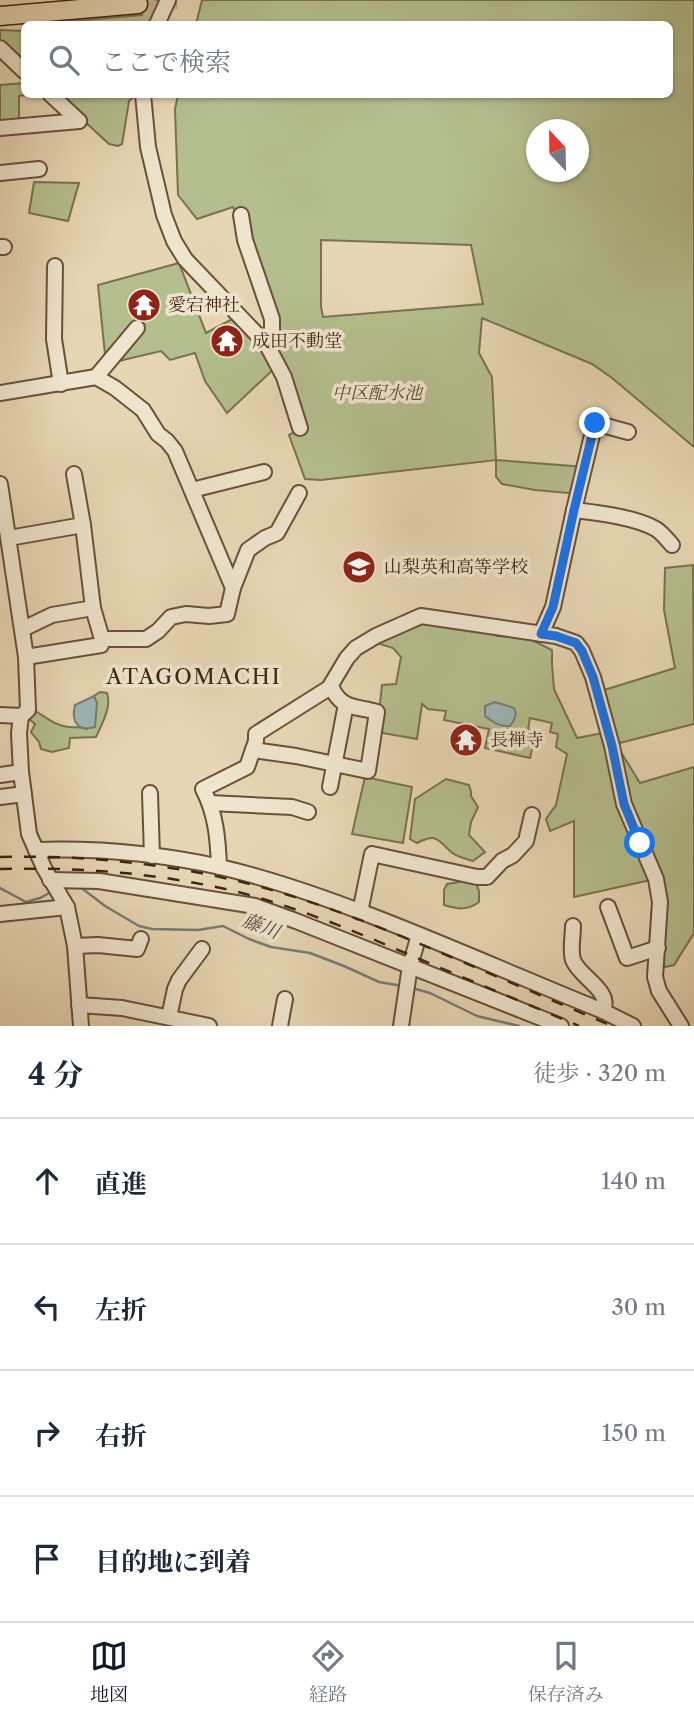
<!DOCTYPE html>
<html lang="ja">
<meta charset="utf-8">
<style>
body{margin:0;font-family:"Libre Caslon Text","Noto Serif JP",serif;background:#f2f2f3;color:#1f2937}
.compass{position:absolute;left:526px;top:119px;width:63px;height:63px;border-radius:50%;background:#fff;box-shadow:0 2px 5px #0004;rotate:338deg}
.stop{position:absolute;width:21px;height:21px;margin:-16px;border:5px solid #1a73e8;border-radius:50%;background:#fff}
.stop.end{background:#1a73e8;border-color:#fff;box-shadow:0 2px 7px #0008}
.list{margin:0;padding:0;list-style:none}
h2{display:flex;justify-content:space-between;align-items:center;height:91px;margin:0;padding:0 28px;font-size:30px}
h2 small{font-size:23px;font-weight:400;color:#747a83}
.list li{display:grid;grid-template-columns:46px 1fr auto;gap:21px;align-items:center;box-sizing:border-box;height:126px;padding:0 28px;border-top:2px solid #e0e1e3}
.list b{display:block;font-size:26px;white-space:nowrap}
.list em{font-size:23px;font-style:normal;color:#747a83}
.icon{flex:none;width:38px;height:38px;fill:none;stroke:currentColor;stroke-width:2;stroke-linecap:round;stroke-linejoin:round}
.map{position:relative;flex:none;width:694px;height:1026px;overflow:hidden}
.search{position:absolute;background:#fff;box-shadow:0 2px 5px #0004;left:21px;right:21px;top:21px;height:77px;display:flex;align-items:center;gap:18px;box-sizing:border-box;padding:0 24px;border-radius:10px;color:#747a83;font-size:26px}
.sheet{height:595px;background:#fff}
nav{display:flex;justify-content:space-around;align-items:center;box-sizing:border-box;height:98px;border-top:2px solid #e0e1e3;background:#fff;font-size:19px;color:#747a83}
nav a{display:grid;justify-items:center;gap:4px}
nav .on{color:#111827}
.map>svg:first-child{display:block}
.green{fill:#b4be8e;stroke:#7a724f;stroke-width:2;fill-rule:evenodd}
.water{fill:#9db6b9;stroke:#787c75;stroke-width:2}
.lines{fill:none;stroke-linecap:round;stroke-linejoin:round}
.stream{stroke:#787c75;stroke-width:2.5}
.major-tunnel{stroke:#c6b393;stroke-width:18;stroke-dasharray:18 9;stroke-linecap:butt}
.minor-casing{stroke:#6a5139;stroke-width:18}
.major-casing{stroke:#412510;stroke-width:21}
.minor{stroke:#efe4ce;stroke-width:14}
.major{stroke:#e7d6b4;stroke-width:18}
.rail{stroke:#412510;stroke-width:2.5;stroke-dasharray:12 12;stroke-linecap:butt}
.route{stroke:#1a73e8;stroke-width:9}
.labels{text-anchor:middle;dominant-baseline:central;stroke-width:7;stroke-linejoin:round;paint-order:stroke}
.poi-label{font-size:18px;fill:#412510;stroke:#efe4ce;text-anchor:start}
.park-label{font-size:18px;font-style:italic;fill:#5e4b30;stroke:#efe4ce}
.water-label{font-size:19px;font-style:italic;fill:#58493a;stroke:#efe4ce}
.quarter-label{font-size:21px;letter-spacing:2px;fill:#412510;stroke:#efe4ce}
</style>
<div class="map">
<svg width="694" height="1026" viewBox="0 0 694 1026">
<rect width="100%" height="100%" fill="#e7d6b4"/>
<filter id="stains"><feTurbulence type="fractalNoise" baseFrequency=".00286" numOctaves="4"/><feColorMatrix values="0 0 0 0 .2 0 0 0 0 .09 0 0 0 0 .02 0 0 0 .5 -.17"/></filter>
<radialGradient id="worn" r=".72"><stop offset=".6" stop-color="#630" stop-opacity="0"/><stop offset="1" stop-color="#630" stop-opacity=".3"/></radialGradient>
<g class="green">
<polygon points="141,0 168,0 157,24 48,24 49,23 142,15"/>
<path d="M202,0H694V447L612,378L592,364L482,318L479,353L492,377L496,460L585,467L579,494L535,490L502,484L496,477V460L321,480L305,479L289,435L300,429L277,366L227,413L205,381L195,353L170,360L161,351L106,364L98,285L179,263L206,333L238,316L267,344L272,319L233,207L197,219L178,195L175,109L178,95L670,94V24H196ZM536,130H578V172H536ZM321,240L471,245L483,304L323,317L321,307Z"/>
<polygon points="0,30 24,31 24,67 0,47"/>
<polygon points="24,83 24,94 26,95 19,96 19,126 0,128 0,85"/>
<polygon points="56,95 136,95 129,101 122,144 118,146 109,144"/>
<polygon points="34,182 79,183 68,221 29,213"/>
<polygon points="693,565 694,724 616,744 640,783 694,767 694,933 674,965 665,967 658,948 655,879 574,897 574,821 550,831 546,819 556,805 567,754 556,747 558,734 550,732 552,723 530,718 528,730 544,734 542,742 534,741 530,758 485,748 489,729 444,720 446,711 428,709 422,704 417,739 377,732 382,685 396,684 401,657 393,648 374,642 421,616 479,626 498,636 528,638 552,650 552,664 554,689 577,738 608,732 601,691 675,668 664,610 665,568"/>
<path d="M100,692L107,693C112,706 102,724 96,737L70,738L69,748L52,752L41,749L39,742L31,732L35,724L30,720L32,713L37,712C47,718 56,726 69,727C76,728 80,726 87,729L97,704L94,696Z"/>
<polygon points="365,777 412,787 403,843 352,834"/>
<path d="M446,779L469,785L471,792V796L478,807L471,822L469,835L485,852L473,861C466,859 457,857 451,852C437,839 437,833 417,843L410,839L415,799Z"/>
<path d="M465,881L476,883L479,891V902C467,911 457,909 444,905V890L447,884Z"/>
</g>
<g class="water">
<path d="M94,696L97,703L95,727C77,732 71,721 75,705Z"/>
<path d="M495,702L514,708C518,714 514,721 510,726C499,727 493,722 485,716V706Z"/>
</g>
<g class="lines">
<g class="stream">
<polyline points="79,886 105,906 139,926 152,929 198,930 223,926 249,939 271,947 310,953 344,966 379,982 402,986"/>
<polyline points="0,888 26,902 40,898 53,891"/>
<polyline points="412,988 430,993 477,1016 519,1026"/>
</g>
<polyline class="major-tunnel" points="138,4 177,0"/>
<defs>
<g id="minor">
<polyline points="157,24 168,0"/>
<polyline points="0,48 24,71"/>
<polyline points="50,94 79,121"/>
<polyline points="143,94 148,147 164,215 174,241 185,259 267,345 284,377 300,428"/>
<polyline points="0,128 79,121"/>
<polyline points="0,173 39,169"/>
<polyline points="241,215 245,240 272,319 272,334 267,345"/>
<polyline points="0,247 4,247"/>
<polyline points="55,266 54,339 61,384"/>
<polyline points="96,377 137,328"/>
<polyline points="0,393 96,377 115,388 143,410 158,434 167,441 175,451 233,588"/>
<polyline points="74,474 83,525 93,608 102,639 146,639 158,631 171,617 186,614 209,616 227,614 233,588 248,550 265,538 277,533 299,493"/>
<polyline points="0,484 26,657 28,710 21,716 19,733 21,772 29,834 44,868 67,907 75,946 81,1026"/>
<polyline points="192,490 264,472"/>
<path d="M574,510C598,513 635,517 656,529C662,533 667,539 672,545"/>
<polyline points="9,538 83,525"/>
<polyline points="23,629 52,615 93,608"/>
<polyline points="541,634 553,607 574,510 595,423 628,432"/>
<polyline points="26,657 101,645 102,639"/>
<polyline points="0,715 21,716"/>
<path d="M253,750L296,756L368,771L377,712C356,706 341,710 331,686"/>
<polyline points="0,775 21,772"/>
<polyline points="330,787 346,704"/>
<polyline points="150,793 152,856"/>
<polyline points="0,797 24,794"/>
<polyline points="210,803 292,807 308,812"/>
<path d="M36,850C97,848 161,854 220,867C272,879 323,897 372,916C450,946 526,980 603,1011L633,1026"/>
<path d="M219,867C218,839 216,814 203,789L247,767L256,741V734L329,688L347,658L356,648L376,636L421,616L556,636L576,643L582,651L593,677L612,746L624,804L656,879L660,902L655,977L659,991L681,1026"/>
<polyline points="50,880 99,881 255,906 296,921 561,1026"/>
<polyline points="608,907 627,958 658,948"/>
<polyline points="360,912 372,854 477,877 487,877 502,861 513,855 526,841 532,815"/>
<polyline points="0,914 67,907"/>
<path d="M573,926C573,936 570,951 573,960C580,978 612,990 603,1011"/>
<polyline points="75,946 98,945 137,949 141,939"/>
<polyline points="79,1005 122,1008 209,1026"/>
<polyline points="169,1017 175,989 179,980 202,949"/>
<polyline points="280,1026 285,999"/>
<polyline points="401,1026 410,966 419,935"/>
</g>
<polyline id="major" points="0,16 138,4"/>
</defs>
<use href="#minor" class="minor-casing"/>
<use href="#major" class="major-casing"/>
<use href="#minor" class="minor"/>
<use href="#major" class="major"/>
<g class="rail">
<path d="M0,857C81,855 163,863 242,882C314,900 383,928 451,957C505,980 558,1003 612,1026"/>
<path d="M0,869C80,867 160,873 238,892C300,908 359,933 417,958C471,981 525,1003 579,1026"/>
</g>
</g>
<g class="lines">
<polyline class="route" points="595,423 574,510 553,607 541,634 556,636 576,643 582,651 593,677 612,746 624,804 640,843"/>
</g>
<defs>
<symbol id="temple-disc" viewBox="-11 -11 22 22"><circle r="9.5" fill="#8f2418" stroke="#efe4ce"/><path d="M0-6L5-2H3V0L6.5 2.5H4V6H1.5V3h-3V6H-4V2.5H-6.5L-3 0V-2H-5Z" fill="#fff"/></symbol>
<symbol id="school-disc" viewBox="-11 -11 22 22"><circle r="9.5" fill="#8f2418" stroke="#efe4ce"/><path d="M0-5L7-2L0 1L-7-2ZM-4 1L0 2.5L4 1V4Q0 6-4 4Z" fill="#fff"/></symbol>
</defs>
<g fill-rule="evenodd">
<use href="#temple-disc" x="125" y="286" width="38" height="38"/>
<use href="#temple-disc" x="208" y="322" width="38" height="38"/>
<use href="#school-disc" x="340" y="548" width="38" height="38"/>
<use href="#temple-disc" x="447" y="721" width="38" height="38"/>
</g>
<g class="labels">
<g class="poi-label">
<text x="168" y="305">愛宕神社</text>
<text x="252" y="341">成田不動堂</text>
<text x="384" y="567">山梨英和高等学校</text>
<text x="490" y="740">長禅寺</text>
</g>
<g class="park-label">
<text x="377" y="393">中区配水池</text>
</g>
<g class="water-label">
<text transform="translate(261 926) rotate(21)">藤川</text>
</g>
<g class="quarter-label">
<text x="194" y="676">ATAGOMACHI</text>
</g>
</g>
<rect width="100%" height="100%" filter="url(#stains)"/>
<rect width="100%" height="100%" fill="url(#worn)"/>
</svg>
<svg class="compass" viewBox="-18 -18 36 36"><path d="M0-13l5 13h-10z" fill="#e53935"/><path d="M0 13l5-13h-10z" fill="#747a83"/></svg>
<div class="stop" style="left:640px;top:843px"></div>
<div class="stop end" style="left:595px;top:423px"></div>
<div class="search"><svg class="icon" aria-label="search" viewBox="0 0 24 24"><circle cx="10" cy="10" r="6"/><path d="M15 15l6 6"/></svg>ここで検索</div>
</div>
<section class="sheet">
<h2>4 分<small>徒歩 · 320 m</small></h2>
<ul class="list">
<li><svg class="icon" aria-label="ahead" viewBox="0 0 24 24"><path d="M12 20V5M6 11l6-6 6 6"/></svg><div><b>直進</b></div><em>140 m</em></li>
<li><svg class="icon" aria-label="left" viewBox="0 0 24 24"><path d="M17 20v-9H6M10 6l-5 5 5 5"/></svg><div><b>左折</b></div><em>30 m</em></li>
<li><svg class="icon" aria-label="right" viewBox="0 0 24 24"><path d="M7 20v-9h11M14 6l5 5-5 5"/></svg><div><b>右折</b></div><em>150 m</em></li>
<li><svg class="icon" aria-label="arrive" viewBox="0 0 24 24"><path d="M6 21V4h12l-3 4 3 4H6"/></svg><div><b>目的地に到着</b></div></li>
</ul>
</section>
<nav>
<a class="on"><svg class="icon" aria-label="map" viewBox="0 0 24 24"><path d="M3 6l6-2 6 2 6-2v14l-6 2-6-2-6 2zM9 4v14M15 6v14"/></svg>地図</a>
<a><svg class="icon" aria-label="directions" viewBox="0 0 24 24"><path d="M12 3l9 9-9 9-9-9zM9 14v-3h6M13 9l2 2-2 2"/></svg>経路</a>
<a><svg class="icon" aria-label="saved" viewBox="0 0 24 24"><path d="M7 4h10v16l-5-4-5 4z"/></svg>保存済み</a>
</nav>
